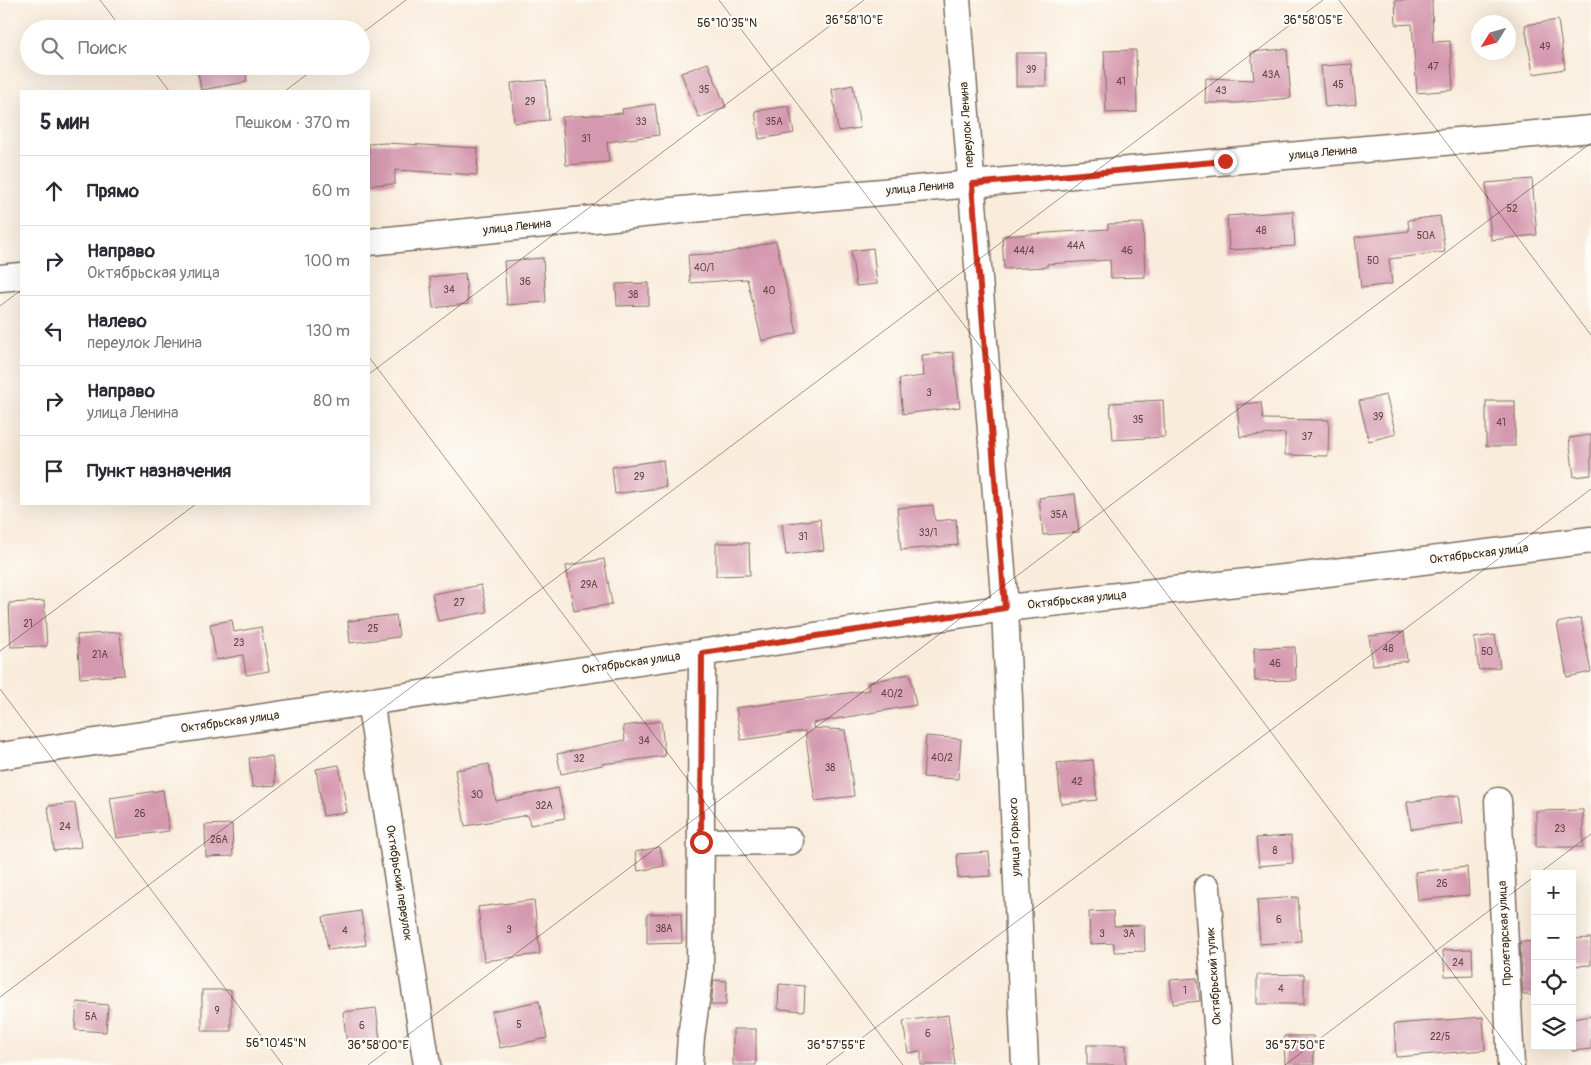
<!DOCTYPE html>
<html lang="ru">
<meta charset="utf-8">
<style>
body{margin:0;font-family:Pangolin,sans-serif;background:#f2f2f3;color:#2b2b33}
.controls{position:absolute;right:15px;bottom:15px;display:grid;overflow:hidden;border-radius:0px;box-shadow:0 5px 20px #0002}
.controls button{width:45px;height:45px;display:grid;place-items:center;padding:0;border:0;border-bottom:1px solid #e1e1e2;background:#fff;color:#2b2b33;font:25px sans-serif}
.compass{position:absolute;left:1471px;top:15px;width:45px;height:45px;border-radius:50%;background:#fff;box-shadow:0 5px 20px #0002;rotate:233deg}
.stop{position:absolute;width:15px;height:15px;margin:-11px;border:4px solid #c8321e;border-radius:50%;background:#fff}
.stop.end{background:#c8321e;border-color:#fff;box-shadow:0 1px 5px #0008}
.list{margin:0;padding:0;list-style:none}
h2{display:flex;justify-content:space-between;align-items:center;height:65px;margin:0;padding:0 20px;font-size:21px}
h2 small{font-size:16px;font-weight:400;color:#7c7c81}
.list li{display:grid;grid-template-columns:32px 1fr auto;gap:15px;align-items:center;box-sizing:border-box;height:70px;padding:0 20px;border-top:1px solid #e1e1e2}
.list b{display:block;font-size:19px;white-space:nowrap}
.list p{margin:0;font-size:16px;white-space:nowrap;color:#7c7c81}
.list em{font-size:16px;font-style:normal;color:#7c7c81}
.icon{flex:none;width:28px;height:28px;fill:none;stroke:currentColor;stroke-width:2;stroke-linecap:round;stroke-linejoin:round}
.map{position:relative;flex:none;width:1591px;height:1065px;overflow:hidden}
.search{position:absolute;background:#fff;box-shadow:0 5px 20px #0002;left:20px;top:20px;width:350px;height:55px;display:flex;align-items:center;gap:12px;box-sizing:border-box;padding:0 18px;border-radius:28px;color:#7c7c81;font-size:19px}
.panel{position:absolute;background:#fff;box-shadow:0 5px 20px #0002;left:20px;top:90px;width:350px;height:415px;border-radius:0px}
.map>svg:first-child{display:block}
.building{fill:#d599af}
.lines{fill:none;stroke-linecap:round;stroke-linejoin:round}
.minor-casing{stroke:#7e6e60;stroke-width:29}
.minor{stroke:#fff;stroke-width:26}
.route{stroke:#c8321e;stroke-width:6}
.ticks{fill:none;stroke:#3b2a1e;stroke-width:1;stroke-opacity:0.45}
.labels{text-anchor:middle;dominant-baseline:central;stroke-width:4.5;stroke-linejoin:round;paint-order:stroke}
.number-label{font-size:10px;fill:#624642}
.street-label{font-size:12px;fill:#3b2a1e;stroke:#fdfcf7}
.ticks-label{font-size:12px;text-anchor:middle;fill:#3b2a1e;stroke:#fdfcf7;stroke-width:4.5;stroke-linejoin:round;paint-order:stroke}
</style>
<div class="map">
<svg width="1591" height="1065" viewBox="0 0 1591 1065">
<rect width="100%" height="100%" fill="#fdfcf7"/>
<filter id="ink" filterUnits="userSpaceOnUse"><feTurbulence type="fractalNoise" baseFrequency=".02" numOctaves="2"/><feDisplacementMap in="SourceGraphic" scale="10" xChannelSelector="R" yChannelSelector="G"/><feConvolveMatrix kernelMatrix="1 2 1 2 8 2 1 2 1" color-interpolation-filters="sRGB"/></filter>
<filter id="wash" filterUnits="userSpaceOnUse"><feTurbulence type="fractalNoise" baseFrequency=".0096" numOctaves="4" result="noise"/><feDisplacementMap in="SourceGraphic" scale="20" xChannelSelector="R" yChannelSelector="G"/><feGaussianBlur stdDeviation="1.12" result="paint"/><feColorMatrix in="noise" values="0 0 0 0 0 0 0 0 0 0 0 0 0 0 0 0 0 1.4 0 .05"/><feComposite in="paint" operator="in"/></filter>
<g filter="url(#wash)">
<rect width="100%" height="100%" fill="#f9ecdb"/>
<g id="blocks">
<g class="building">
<polygon points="1395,0 1432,0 1433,42 1450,41 1453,90 1417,93 1412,24 1396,25"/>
<polygon points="1558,20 1565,69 1533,74 1525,25"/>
<polygon points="1287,49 1291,98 1236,103 1205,103 1206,78 1254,80 1251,52"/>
<polygon points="1136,50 1137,112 1106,113 1104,51"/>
<rect x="1016" y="53" width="30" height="33"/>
<polygon points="708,63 726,107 699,118 681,73"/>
<polygon points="1352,64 1356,104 1325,107 1321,66"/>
<polygon points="197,66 245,66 247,82 201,90"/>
<polygon points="546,80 549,120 514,123 511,83"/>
<polygon points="853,85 860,128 838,131 832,89"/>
<polygon points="655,104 659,135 607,142 609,162 566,165 562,117 623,113 622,109"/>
<polygon points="789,106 794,133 759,139 755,111"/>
<polygon points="386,143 478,148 477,175 395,170 395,184 369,185 369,144"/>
<polygon points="1532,179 1537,235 1491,240 1486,183"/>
<polygon points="1293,211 1295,246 1229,250 1227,216"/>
<polygon points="1440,216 1445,252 1389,259 1392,284 1361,288 1355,237 1409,231 1408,220"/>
<polygon points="1143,223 1145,277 1111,278 1110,260 1047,264 1047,267 1004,269 1002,236 1108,229 1108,224"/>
<polygon points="776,241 797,333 762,341 747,279 690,283 688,255 727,253"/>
<polygon points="873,248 877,284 856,286 851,251"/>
<polygon points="543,258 546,302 507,305 504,261"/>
<polygon points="465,273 468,304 433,308 430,277"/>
<polygon points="649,283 649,305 617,306 616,284"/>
<polygon points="953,352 960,407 903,414 899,379 924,376 922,355"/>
<polygon points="1386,395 1396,434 1369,441 1359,401"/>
<polygon points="1163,400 1165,437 1113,440 1110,403"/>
<rect x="1486" y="401" width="29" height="45"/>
<polygon points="1261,402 1263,419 1329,420 1328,456 1285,455 1285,433 1240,437 1237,405"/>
<polygon points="1591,435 1591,475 1574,477 1569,438"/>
<polygon points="663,460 666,487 615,494 612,467"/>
<polygon points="1075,494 1079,532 1043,535 1039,498"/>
<polygon points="933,505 935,521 956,519 958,545 901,550 897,508"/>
<polygon points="820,519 824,550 786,555 782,524"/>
<polygon points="716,543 749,543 750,575 716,576"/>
<polygon points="604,559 612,604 574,611 566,566"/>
<polygon points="481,585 487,612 438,621 432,594"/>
<polygon points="44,601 47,646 11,647 9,603"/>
<polygon points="396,615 399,637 350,643 348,621"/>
<polygon points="1581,618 1591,672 1567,677 1557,623"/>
<polygon points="232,620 234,632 261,627 269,671 246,675 243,655 216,660 210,624"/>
<polygon points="120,632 124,675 80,678 77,635"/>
<polygon points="1404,632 1407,661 1373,665 1369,636"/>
<polygon points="1495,635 1500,667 1479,670 1474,638"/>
<polygon points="1295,647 1296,680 1255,681 1254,648"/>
<polygon points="910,674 916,705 813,723 813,728 845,730 854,796 815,801 805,731 741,740 736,708 870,690 868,682"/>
<polygon points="661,721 665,756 602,764 602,765 561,774 557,754 625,740 623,726"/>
<polygon points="926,736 961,739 958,779 923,777"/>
<polygon points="272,756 276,785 252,787 249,758"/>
<polygon points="1093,760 1097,800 1061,804 1057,763"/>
<polygon points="489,764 496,801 558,788 565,818 530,825 528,815 465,826 455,770"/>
<polygon points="339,765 347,812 323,816 316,769"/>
<polygon points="163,790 169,831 117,838 110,798"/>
<polygon points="1459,795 1463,823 1411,829 1407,802"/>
<polygon points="75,803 81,847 54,851 48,806"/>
<polygon points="1583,810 1583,847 1536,847 1536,811"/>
<polygon points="232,824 233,856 206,857 205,825"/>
<polygon points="1291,836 1293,863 1259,866 1256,838"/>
<polygon points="660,847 664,866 638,871 635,852"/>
<polygon points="989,852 991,876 958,878 957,854"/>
<polygon points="1467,867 1469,895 1418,900 1415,872"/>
<polygon points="1298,897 1301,941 1260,944 1257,900"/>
<polygon points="534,900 540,954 484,961 478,907"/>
<polygon points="361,911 366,945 328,950 323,917"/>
<polygon points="1113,911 1114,926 1144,925 1145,951 1114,952 1114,943 1090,944 1089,912"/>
<polygon points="681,913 682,943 647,944 647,914"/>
<polygon points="1591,938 1591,965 1572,966 1572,939"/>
<polygon points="1535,941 1535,995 1523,995 1520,942"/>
<polygon points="1472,949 1473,975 1445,976 1443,950"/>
<polygon points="1304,974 1304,1004 1257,1004 1257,975"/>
<polygon points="1197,978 1200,1001 1173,1004 1170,980"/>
<polygon points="714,980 727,981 726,1005 711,1005"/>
<polygon points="779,984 805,986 804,1011 778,1009"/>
<rect x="202" y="990" width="29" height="41"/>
<polygon points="539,1001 547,1038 500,1048 492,1011"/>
<polygon points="77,1002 108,1005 106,1032 75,1030"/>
<polygon points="376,1008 380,1040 347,1044 343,1012"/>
<polygon points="948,1015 955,1065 921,1065 921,1051 908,1053 903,1021"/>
<polygon points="1591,1016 1591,1049 1572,1051 1572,1019"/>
<polygon points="1483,1017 1485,1050 1396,1057 1394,1024"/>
<rect x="733" y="1029" width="23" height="36"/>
<polygon points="1284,1036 1313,1036 1314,1065 1285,1065"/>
<rect x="1087" y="1045" width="39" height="20"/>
</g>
</g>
</g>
<g filter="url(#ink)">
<use href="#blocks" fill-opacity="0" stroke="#7e6e60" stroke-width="1"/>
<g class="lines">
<defs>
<g id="minor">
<polyline points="957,0 1005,608 1025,1065"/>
<polyline points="369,242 702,208 1591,129"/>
<polyline points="0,278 21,276"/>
<polyline points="370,701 427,1065"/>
<polyline points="0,756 1005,608 1303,576 1591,540"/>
<polyline points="1498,801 1511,1065"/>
<polyline points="701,842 790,841"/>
<polyline points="1207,888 1220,1065"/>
<polyline points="689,1065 691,1037 700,972 702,653"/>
</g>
</defs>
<use href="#minor" class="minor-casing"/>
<use href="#minor" class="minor"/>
</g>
</g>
<g class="lines" filter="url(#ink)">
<polyline class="route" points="701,842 702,653 1005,608 972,184 1225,161"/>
</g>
<path class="ticks" d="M100,0L122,29M719,0L1522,1065M1339,0L1591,335M361,34L406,0M150,66L169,91M285,91L318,66M0,306L21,290M369,357L903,1065M369,374L864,0M0,651L196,504M0,689L283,1065M1538,874L1591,834M0,997L1323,0M368,1065L1591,143M826,1065L1591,489M1285,1065L1535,876"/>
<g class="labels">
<g class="number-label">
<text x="1545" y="47">49</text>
<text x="1433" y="67">47</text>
<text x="1031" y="70">39</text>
<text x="1271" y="75">43А</text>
<text x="1121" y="82">41</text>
<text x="1338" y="85">45</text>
<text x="704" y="90">35</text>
<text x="1221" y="91">43</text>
<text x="530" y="102">29</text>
<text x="641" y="122">33</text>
<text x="774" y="122">35А</text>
<text x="586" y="139">31</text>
<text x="1512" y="209">52</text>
<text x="1261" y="231">48</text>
<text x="1426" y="236">50А</text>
<text x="1076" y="246">44А</text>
<text x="1024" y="251">44/4</text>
<text x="1127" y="251">46</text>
<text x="1373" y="261">50</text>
<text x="704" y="268">40/1</text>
<text x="525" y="282">36</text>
<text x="449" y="290">34</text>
<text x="769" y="291">40</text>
<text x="633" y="295">38</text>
<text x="929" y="393">3</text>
<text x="1378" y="417">39</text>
<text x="1138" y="420">35</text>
<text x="1501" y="423">41</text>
<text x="1307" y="437">37</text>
<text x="639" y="477">29</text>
<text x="1059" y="515">35А</text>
<text x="928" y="533">33/1</text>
<text x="803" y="537">31</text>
<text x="589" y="585">29А</text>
<text x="459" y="603">27</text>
<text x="28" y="624">21</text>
<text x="373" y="629">25</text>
<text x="239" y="643">23</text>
<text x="1388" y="649">48</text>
<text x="1487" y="652">50</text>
<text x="100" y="655">21А</text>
<text x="1275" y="664">46</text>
<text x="892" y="694">40/2</text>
<text x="644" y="741">34</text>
<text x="942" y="758">40/2</text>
<text x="579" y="759">32</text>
<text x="830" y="768">38</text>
<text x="1077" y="782">42</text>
<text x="477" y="795">30</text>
<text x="544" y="806">32А</text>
<text x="140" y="814">26</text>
<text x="65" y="827">24</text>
<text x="1560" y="829">23</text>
<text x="219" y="840">26А</text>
<text x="1275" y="851">8</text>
<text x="1442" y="884">26</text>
<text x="1279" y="920">6</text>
<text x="664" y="929">38А</text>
<text x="509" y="930">3</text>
<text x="345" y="931">4</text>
<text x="1102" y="934">3</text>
<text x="1129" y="934">3А</text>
<text x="1458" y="963">24</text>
<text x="1281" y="989">4</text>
<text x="1185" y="991">1</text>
<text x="217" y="1011">9</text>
<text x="91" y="1017">5А</text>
<text x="519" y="1025">5</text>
<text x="362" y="1026">6</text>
<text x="928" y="1034">6</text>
<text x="1440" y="1037">22/5</text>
</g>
<g class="street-label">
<text transform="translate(967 125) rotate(-94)">переулок Ленина</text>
<text transform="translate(1323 153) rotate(-5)">улица Ленина</text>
<text transform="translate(920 188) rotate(-5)">улица Ленина</text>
<text transform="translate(517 227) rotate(-6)">улица Ленина</text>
<text transform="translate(1479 554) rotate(-7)">Октябрьская улица</text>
<text transform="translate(1077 600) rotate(-6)">Октябрьская улица</text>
<text transform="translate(631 663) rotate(-8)">Октябрьская улица</text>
<text transform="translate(230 722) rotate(-8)">Октябрьская улица</text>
<text transform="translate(1015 837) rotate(-92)">улица Горького</text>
<text transform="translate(399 883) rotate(81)">Октябрьский переулок</text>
<text transform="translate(1505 933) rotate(-93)">Пролетарская улица</text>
<text transform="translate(1214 976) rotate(-94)">Октябрьский тупик</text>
</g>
</g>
<g class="ticks-label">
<text x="854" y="24">36°58'10"E</text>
<text x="1313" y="24">36°58'05"E</text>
<text x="727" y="27">56°10'35"N</text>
<text x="276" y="1047">56°10'45"N</text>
<text x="378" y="1049">36°58'00"E</text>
<text x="836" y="1049">36°57'55"E</text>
<text x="1295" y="1049">36°57'50"E</text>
</g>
</svg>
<div class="controls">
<button>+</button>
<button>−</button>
<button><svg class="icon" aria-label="locate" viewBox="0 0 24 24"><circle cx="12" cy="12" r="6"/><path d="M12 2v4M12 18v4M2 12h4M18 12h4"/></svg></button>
<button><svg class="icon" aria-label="layers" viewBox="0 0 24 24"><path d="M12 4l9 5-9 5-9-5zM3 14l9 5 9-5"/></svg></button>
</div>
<svg class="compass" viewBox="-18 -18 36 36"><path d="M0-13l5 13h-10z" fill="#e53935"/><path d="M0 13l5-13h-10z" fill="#7c7c81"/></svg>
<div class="stop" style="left:701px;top:842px"></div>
<div class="stop end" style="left:1225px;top:161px"></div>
<div class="search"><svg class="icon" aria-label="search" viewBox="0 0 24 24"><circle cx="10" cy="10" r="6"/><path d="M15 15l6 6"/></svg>Поиск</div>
<section class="panel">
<h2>5 мин<small>Пешком · 370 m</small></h2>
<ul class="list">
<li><svg class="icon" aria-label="ahead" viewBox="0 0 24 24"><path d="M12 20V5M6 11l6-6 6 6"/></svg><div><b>Прямо</b></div><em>60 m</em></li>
<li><svg class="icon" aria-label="right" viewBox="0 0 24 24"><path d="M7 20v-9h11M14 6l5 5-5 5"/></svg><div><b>Направо</b><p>Октябрьская улица</p></div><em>100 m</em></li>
<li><svg class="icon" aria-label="left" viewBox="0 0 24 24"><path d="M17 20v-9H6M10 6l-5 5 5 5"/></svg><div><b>Налево</b><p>переулок Ленина</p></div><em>130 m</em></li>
<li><svg class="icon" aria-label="right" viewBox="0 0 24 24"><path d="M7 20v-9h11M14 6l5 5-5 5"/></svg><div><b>Направо</b><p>улица Ленина</p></div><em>80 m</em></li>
<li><svg class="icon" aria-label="arrive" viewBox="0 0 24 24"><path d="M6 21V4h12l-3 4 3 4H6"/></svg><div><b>Пункт назначения</b></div></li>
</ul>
</section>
</div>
